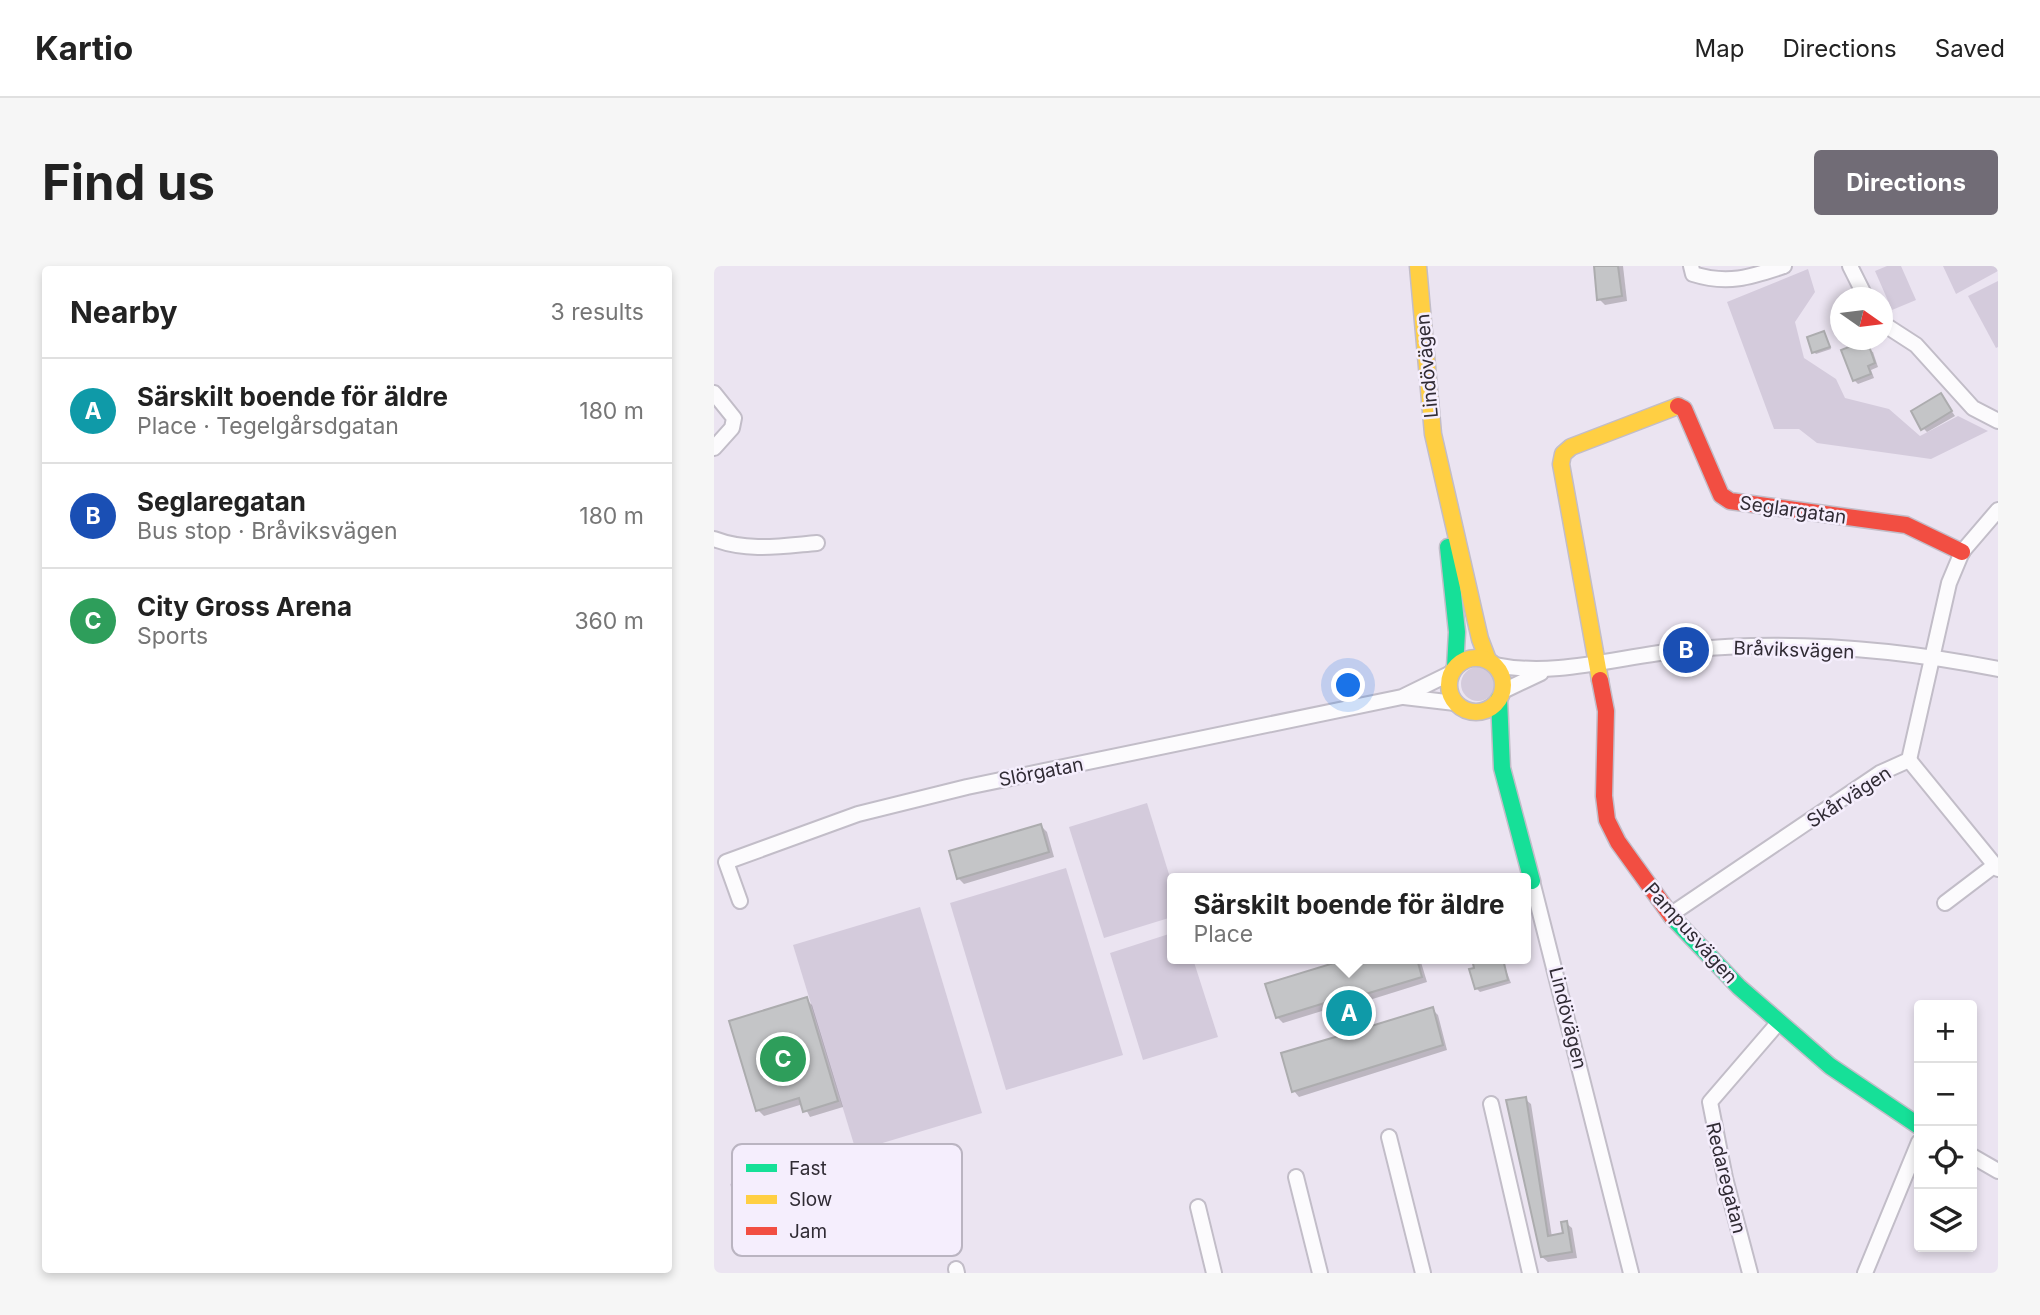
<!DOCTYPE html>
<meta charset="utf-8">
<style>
body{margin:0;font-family:Inter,sans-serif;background:#f6f6f6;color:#222}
.controls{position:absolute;right:21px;bottom:21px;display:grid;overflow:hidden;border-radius:7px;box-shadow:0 4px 10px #0003}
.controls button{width:63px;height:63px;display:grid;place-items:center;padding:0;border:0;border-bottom:2px solid #e0e0e0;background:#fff;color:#222;font:35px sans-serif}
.compass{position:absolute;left:1116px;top:21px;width:63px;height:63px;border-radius:50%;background:#fff;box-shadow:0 4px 10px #0003;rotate:104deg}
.you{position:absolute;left:635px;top:420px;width:24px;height:24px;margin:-18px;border:5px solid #fff;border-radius:50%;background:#1a73e8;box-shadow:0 0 0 10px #1a73e833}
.badge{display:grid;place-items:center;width:46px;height:46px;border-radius:50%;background:#716c76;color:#fff;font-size:23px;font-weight:700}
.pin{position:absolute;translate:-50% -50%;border:4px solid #fff;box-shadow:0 2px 7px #0006}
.popup{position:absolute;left:453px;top:607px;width:364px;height:91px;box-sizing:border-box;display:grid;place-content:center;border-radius:7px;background:#fff;filter:drop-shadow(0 2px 5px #0005);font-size:23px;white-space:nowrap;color:#767676}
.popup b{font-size:26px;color:#222}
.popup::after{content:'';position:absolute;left:50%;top:100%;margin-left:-14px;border:14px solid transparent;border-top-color:#fff}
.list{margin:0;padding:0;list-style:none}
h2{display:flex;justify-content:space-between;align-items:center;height:91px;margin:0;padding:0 28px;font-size:30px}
h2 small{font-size:23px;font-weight:400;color:#767676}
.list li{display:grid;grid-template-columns:46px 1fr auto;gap:21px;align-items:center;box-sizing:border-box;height:105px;padding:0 28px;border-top:2px solid #e0e0e0}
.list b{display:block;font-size:26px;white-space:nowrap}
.list p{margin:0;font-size:23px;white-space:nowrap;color:#767676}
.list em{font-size:23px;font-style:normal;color:#767676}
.icon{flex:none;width:38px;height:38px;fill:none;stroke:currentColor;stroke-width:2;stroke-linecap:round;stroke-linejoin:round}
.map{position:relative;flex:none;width:1284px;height:1007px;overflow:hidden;border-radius:7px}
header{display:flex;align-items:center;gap:42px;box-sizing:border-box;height:98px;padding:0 35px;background:#fff;border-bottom:2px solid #e0e0e0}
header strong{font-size:33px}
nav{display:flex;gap:38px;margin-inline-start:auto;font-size:24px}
.intro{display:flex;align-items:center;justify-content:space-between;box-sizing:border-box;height:168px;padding:0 42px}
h1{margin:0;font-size:49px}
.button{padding:18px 32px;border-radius:7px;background:#716c76;color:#fff;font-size:24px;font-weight:700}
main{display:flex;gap:42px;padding:0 42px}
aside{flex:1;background:#fff;border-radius:7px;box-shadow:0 4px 10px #0003}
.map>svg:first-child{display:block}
.green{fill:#d4cbdc}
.shadow{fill:#0003}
.building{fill:#c4c5c7;stroke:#acacae;stroke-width:2}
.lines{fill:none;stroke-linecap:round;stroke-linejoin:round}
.street-casing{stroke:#c2bdc8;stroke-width:18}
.fast-casing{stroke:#c2bdc8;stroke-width:19}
.slow-casing{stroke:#c2bdc8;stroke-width:19}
.jam-casing{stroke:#c2bdc8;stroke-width:19}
.street{stroke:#fcfbfd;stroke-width:14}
.fast{stroke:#16e098;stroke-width:16}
.slow{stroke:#ffcf43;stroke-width:16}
.jam{stroke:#f24e42;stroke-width:16}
.labels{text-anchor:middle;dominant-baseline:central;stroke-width:5;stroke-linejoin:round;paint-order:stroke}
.street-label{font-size:19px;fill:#302b34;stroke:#f5eefd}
.key{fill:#f5eefd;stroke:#bab4c1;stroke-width:2}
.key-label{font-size:19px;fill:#302b34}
</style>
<header>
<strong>Kartio</strong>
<nav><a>Map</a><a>Directions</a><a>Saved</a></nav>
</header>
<div class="intro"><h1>Find us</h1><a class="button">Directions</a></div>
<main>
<aside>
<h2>Nearby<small>3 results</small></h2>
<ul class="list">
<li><span class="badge" style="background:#0f9aa8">A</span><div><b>Särskilt boende för äldre</b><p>Place · Tegelgårsdgatan</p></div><em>180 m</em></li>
<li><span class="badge" style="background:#1a4fb4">B</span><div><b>Seglaregatan</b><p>Bus stop · Bråviksvägen</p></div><em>180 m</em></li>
<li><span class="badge" style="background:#2e9e5b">C</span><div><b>City Gross Arena</b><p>Sports</p></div><em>360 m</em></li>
</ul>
</aside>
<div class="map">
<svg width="1284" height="1007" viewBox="0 0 1284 1007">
<rect width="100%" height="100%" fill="#ebe4f1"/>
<g class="green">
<polygon points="1173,0 1187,0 1202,34 1178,44 1161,5"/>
<polygon points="1229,0 1284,0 1284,5 1242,28"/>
<polygon points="1094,3 1101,26 1081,56 1090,92 1122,113 1131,132 1175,143 1206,170 1244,150 1274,165 1217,193 1103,177 1085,163 1060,163 1013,36"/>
<polygon points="1284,15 1284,81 1282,82 1254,30"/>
<circle cx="764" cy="418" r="17"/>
<polygon points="433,537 458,618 458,651 390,672 355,561"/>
<polygon points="352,602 409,789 292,824 236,637"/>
<polygon points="206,641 268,847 142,885 79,679"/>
<polygon points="458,667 458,693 479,693 504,771 429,794 396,687"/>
<polygon points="64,902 73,929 26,946 16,918"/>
</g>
<g class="shadow">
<polygon points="881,0 909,0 913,35 891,39 885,33"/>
<polygon points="1110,67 1117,83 1102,88 1100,86"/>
<polygon points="1145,79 1159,86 1164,101 1157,104 1160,112 1144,118 1140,114"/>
<polygon points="1227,130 1241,150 1213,166 1209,162"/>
<polygon points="327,560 333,566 340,591 250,618 244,612"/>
<polygon points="639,693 706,693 713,716 649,736 657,762 718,743 724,749 733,784 585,831 580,825 630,770 621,741 569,757 563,751 553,719"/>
<polygon points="760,693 788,694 797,717 766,726 762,722"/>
<polygon points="92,733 98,739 129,841 96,851 89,838 50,850 44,844"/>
<polygon points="811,833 817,838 838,971 851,968 852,957 858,962 863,992 834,996 828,991"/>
</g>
<g class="building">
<polygon points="880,0 904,0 908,30 883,34"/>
<polygon points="1110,65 1116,81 1098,87 1093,71"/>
<polygon points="1145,77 1147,83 1155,80 1161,97 1154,100 1157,108 1139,115 1127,84"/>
<polygon points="1227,127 1238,145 1207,164 1197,145"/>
<polygon points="327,558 335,586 243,613 235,585"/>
<polygon points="633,693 703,693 708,711 645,730 654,761 719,741 729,779 578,826 567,787 628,769 617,735 562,752 551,718"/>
<polygon points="758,693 789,693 794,714 761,723 755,703 760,702"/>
<polygon points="93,731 124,835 89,846 85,832 42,845 15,755"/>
<polygon points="812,831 834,970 849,967 847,956 853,955 858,986 827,991 792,834"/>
</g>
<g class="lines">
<defs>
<g id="street">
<path d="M977,0L979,8C1014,19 1037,11 1070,0"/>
<polyline points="1136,0 1152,32"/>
<polyline points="1168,57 1202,79 1259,142 1284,155"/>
<polyline points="0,127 20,152 18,162 0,182"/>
<path d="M0,273C34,286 68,280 103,277"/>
<path d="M781,399C844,412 909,389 971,384C1074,374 1183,383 1284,403"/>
<polyline points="789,425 827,407"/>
<polyline points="690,431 741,437"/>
<polyline points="1195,494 1284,603"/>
<polyline points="812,617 818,615 917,1007"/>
<polyline points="26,635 12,596 144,548 253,521 688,431 737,407"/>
<polyline points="1231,637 1281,599"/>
<polyline points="956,649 1166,507 1195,494 1235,317 1248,286 1284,244"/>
<polyline points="777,838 816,1007"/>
<polyline points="675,871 709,1007"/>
<polyline points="1258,890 1284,905"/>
<polyline points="582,911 606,1007"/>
<polyline points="484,941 500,1007"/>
<polyline points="242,1003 243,1007"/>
<polyline points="1036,1007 1011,912 996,836 1064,757"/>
<polyline points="1151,1007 1205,876"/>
</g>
<g id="fast">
<polyline points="734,281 743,366 741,401"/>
<polyline points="785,433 788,502 818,615"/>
<polyline points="958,651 1025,721 1116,800 1205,860"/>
</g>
<g id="slow">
<polyline points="704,0 719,168 766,373 774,394"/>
<circle cx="762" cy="419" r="27"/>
<polyline points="886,414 847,198 849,188 857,181 964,140"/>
</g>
<g id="jam">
<polyline points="964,140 970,143 1007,229 1016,235 1192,259 1248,286"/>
<polyline points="886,414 892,445 890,530 893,554 904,576 958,651"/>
</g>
</defs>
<use href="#street" class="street-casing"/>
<use href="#fast" class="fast-casing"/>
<use href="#slow" class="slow-casing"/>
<use href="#jam" class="jam-casing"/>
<use href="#street" class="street"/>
<use href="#fast" class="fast"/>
<use href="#slow" class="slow"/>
<use href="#jam" class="jam"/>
</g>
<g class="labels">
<g class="street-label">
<text transform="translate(713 100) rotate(-95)">Lindövägen</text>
<text transform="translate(1079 244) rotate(8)">Seglargatan</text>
<text transform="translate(1080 384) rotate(2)">Bråviksvägen</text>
<text transform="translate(327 506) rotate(-11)">Slörgatan</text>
<text transform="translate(1135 531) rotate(-33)">Skårvägen</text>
<text transform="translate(977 667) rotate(48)">Pampusvägen</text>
<text transform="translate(854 752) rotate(76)">Lindövägen</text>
<text transform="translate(1012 912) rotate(76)">Redaregatan</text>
</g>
</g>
<rect x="18" y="878" width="230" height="112" rx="10" class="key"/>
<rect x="32" y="898" width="31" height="8" fill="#16e098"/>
<rect x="32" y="929" width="31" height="9" fill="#ffcf43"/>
<rect x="32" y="961" width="31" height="8" fill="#f24e42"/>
<g class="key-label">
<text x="75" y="909">Fast</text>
<text x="75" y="940">Slow</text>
<text x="75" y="972">Jam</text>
</g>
</svg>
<div class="controls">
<button>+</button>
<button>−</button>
<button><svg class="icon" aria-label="locate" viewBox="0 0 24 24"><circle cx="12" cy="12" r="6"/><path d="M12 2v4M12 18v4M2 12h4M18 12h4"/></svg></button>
<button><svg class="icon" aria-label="layers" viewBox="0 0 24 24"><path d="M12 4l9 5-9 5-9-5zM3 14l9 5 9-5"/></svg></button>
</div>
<svg class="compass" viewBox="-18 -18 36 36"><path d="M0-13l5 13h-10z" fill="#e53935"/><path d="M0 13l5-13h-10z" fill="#767676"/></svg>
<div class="you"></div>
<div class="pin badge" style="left:635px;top:747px;background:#0f9aa8">A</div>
<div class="popup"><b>Särskilt boende för äldre</b>Place</div>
<div class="pin badge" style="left:972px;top:384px;background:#1a4fb4">B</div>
<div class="pin badge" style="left:69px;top:793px;background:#2e9e5b">C</div>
</div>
</main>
